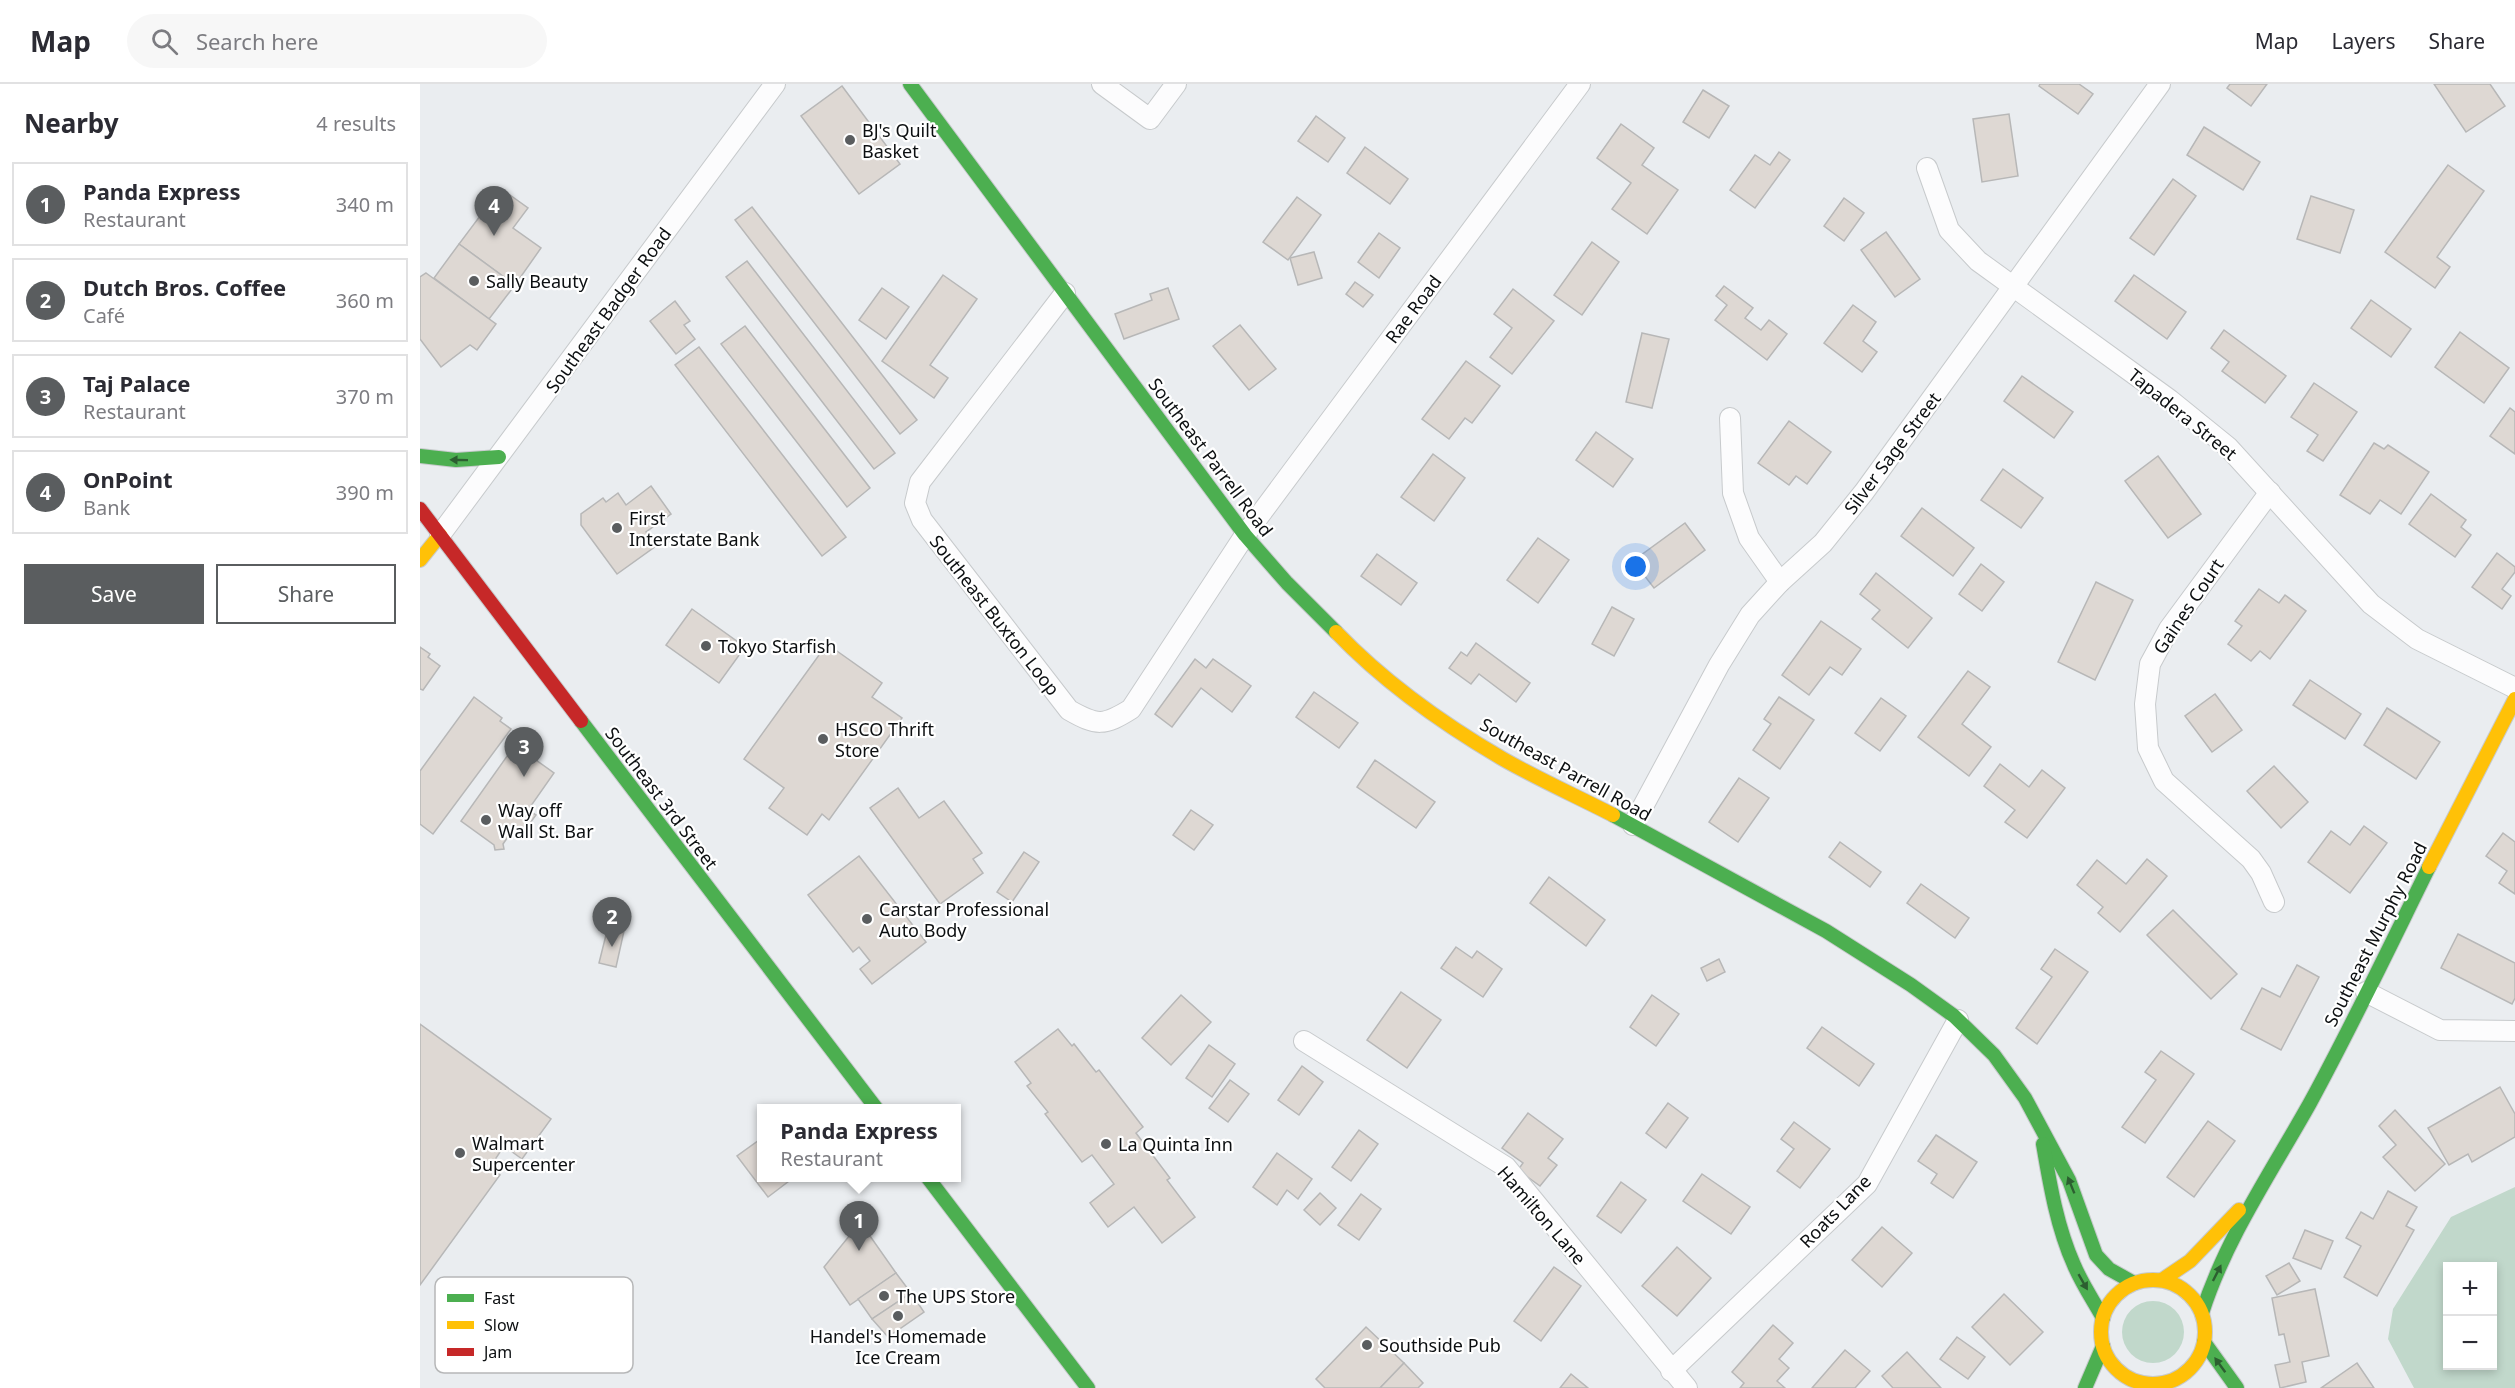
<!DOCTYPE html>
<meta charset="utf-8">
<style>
body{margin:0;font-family:"Noto Sans",sans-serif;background:#f7f7f7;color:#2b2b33}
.controls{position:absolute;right:18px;bottom:18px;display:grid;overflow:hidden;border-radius:0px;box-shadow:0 3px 9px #0003}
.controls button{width:54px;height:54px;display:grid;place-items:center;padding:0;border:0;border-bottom:2px solid #e1e1e2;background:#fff;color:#2b2b33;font:30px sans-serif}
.you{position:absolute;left:1216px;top:483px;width:21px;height:21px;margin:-15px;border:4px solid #fff;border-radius:50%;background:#1a73e8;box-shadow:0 0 0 9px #1a73e833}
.badge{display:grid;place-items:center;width:39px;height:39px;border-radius:50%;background:#5a5d5f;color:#fff;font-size:20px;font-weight:700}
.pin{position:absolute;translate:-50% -50px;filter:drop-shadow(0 2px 3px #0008)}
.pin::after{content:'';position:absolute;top:32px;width:21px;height:18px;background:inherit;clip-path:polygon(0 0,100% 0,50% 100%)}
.popup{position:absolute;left:337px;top:1020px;width:204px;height:78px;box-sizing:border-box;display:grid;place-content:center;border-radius:0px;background:#fff;filter:drop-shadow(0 2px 4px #0005);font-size:20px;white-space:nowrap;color:#7c7c81}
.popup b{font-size:22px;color:#2b2b33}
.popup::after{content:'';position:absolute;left:50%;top:100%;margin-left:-12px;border:12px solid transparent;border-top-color:#fff}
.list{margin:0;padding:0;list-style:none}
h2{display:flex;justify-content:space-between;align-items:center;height:78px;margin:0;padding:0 24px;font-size:26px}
h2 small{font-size:20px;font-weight:400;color:#7c7c81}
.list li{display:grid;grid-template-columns:39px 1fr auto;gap:18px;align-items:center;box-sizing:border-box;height:84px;margin:0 12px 12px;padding:0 12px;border:2px solid #e1e1e2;border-radius:0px}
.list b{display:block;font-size:22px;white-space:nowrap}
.list p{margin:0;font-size:20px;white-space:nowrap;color:#7c7c81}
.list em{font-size:20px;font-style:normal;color:#7c7c81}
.actions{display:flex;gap:12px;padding:18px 24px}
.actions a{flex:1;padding:14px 0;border:2px solid #5a5d5f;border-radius:0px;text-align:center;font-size:21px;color:#5a5d5f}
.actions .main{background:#5a5d5f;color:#fff}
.icon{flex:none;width:33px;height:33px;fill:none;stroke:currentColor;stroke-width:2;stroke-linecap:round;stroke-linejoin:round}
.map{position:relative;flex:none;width:2095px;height:1304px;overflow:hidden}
header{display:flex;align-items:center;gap:36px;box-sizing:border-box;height:84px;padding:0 30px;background:#fff;border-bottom:2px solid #e1e1e2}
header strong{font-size:28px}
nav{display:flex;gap:33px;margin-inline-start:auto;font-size:21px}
.search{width:420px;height:54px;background:#f7f7f7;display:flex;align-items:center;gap:15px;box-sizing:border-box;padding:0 21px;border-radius:33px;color:#7c7c81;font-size:22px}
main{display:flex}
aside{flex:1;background:#fff}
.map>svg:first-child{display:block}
.green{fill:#c1d8cb;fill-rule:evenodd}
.building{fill:#ded8d3;stroke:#b7b7b7;stroke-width:1.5}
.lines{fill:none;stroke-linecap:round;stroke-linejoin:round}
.street-casing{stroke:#c7cacc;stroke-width:22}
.fast-casing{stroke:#c7cacc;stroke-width:16}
.slow-casing{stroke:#c7cacc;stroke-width:16}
.jam-casing{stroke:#c7cacc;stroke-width:16}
.street{stroke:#fcfcfd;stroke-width:20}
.fast{stroke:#4caf50;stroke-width:14}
.slow{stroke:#ffc107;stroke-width:14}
.jam{stroke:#c62828;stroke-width:14}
.oneway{fill:#2c5f30}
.poi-dot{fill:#5a5d5f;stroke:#fff;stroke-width:2}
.labels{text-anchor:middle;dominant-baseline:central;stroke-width:4.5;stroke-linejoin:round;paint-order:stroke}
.poi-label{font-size:18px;fill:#0c0f11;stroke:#fff;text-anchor:start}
.street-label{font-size:18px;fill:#0c0f11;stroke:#fff}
.key{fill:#fff;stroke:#b6b7b8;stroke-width:1.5}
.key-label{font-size:16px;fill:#0c0f11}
</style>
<header>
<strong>Map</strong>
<div class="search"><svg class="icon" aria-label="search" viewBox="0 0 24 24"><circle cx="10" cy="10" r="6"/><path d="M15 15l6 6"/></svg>Search here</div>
<nav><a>Map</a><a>Layers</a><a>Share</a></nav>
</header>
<main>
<aside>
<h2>Nearby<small>4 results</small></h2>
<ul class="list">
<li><span class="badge">1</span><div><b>Panda Express</b><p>Restaurant</p></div><em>340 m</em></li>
<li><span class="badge">2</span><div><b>Dutch Bros. Coffee</b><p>Café</p></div><em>360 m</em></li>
<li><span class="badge">3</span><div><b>Taj Palace</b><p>Restaurant</p></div><em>370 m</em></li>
<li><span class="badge">4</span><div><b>OnPoint</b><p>Bank</p></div><em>390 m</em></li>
</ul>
<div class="actions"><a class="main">Save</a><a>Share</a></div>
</aside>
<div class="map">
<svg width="2095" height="1304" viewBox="0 0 2095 1304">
<rect width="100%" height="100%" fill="#eaedf0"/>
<g class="green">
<path d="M2095,1103V1304H1994L1968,1255L1973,1225L2031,1133ZM2028,1182H2072V1282H2028Z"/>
<circle cx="1733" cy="1248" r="31"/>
</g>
<g class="building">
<polygon points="1620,0 1659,0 1673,10 1658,30 1619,2"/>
<polygon points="1810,0 1847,0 1831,22 1807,4"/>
<polygon points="2014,0 2070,0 2085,22 2046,48"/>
<polygon points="422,2 480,80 439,110 381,32"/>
<polygon points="1283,6 1309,22 1289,54 1263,38"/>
<polygon points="1589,30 1598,92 1562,98 1553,35"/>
<polygon points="896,32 925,54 908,78 878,57"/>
<polygon points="1201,40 1234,64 1222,81 1258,106 1227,150 1192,125 1211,99 1177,74"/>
<polygon points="1784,43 1840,78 1823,106 1767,71"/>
<polygon points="945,63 988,95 970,120 927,89"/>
<polygon points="1359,68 1370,76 1335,124 1310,106 1335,71 1350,81"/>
<polygon points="2028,81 2064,107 2017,173 2030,183 2015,204 1965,168"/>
<polygon points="1753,95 1776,112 1734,171 1710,154"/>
<polygon points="90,111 108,124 93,144 121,164 95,201 39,160 66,124 75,131"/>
<polygon points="1891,112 1934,126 1920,169 1877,155"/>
<polygon points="877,113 901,131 868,176 843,158"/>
<polygon points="1424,114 1444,129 1424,157 1404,142"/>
<polygon points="332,123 497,336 480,350 315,136"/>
<polygon points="1466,148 1500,195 1475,213 1441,166"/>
<polygon points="959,149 980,164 959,194 938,178"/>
<polygon points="1172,158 1199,178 1162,231 1134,211"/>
<polygon points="39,160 95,201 69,235 14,194"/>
<polygon points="894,168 902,194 878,201 870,174"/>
<polygon points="327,177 475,369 454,385 306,193"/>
<polygon points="6,189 76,240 57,266 50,261 21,283 0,255 0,193"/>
<polygon points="523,191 557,215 510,281 528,294 514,314 462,277"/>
<polygon points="1714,191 1766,228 1747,255 1695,217"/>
<polygon points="935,198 953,211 943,223 926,210"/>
<polygon points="1304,202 1333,224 1325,234 1341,246 1349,236 1367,250 1347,276 1295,236 1307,221 1296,212"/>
<polygon points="462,204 489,223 466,255 439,236"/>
<polygon points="748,204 759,235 704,255 695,230 732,216 730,210"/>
<polygon points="1093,205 1134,237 1092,290 1070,273 1092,244 1074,230"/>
<polygon points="1951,216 1991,245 1971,273 1931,244"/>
<polygon points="255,217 270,237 264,241 275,255 256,270 230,237"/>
<polygon points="1433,221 1456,238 1443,257 1457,268 1442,288 1404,259"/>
<polygon points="820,241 856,285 829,306 793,262"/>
<polygon points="325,242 450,404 427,423 301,260"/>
<polygon points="1804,246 1866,292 1845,319 1802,287 1809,278 1791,264"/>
<polygon points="2040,248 2089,284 2064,319 2015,283"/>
<polygon points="1222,249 1249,255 1232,324 1206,318"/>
<polygon points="279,263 426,453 402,472 255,281"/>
<polygon points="1046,277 1080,302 1052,339 1045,334 1029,355 1002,335"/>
<polygon points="1602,292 1653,328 1634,354 1584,317"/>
<polygon points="1894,299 1937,328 1903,377 1887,367 1898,351 1871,333"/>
<polygon points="2090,324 2095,328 2095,370 2070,352"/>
<polygon points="1369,337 1411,368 1387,400 1376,392 1369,401 1338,379"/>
<polygon points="1176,348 1213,375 1193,403 1156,376"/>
<polygon points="1954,359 1964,365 1968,361 2009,388 1981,430 1960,416 1950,430 1920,411"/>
<polygon points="1013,370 1045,394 1014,437 981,413"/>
<polygon points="1738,372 1781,430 1748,454 1705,397"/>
<polygon points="1583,385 1623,414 1601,444 1561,416"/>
<polygon points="231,402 251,430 226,448 236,462 197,490 161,441 161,430 183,414 186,418 198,409 206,421"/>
<polygon points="2011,410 2046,436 2041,443 2051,451 2035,473 1989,440"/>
<polygon points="1502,424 1554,464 1533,492 1481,452"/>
<polygon points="1265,439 1285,466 1234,504 1213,477"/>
<polygon points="1118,454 1149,476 1118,519 1087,496"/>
<polygon points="2077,469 2095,483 2095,488 2082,505 2091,512 2082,525 2052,503"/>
<polygon points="957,470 997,499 981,521 941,492"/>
<polygon points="1561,480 1584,498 1562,527 1539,510"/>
<polygon points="1456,489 1512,534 1488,564 1452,535 1460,526 1440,510"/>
<polygon points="1676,498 1713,516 1675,596 1638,578"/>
<polygon points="1839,505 1859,519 1865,511 1886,527 1850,575 1840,567 1831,577 1808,560 1822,542 1815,537"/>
<polygon points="1192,523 1214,535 1194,572 1172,560"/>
<polygon points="272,525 325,563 299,599 246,561"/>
<polygon points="1401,537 1441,565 1422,591 1410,583 1389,611 1362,591"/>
<polygon points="1056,559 1110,599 1096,618 1059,590 1051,600 1029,584 1041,568 1047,572"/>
<polygon points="407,560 462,599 452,613 482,634 409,736 402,730 387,751 349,724 364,704 324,675"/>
<polygon points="0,563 10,570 8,573 20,582 3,606 0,605"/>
<polygon points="775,575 786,584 793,575 831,602 812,628 781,604 752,643 735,630"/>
<polygon points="1548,587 1570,603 1542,640 1571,663 1549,692 1498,653"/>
<polygon points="1890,596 1941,630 1925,655 1873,621"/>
<polygon points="894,608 938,639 919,664 876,633"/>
<polygon points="1795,610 1822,646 1792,668 1765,632"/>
<polygon points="54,613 82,634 80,637 91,645 13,750 0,740 0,687"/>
<polygon points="1359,613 1394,636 1360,685 1333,666 1351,640 1344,635"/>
<polygon points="1461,614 1486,632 1460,667 1435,649"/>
<polygon points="1967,624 2020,658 1996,695 1944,661"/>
<polygon points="95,661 134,689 108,726 116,731 102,750 94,744 83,760 84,765 75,766 74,761 41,737"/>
<polygon points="955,676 1015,718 996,744 937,703"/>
<polygon points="1580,680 1609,703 1622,686 1645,704 1607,754 1585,738 1595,726 1564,702"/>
<polygon points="1854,682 1888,718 1861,744 1827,707"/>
<polygon points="1319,694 1349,714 1318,758 1289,738"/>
<polygon points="478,704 499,734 524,717 562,769 553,775 563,789 520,820 450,724"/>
<polygon points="771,726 793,741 774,766 753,751"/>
<polygon points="1944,742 1967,759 1930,809 1888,778 1911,747 1930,761"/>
<polygon points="2083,749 2095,758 2095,810 2079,799 2087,787 2066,772"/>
<polygon points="1420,758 1461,788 1450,803 1409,773"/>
<polygon points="604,768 619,778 592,818 577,808"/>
<polygon points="439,772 506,858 452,900 440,885 450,877 439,863 433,868 388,811"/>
<polygon points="1727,775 1747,792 1700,848 1678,829 1683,823 1657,801 1677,776 1706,800"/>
<polygon points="1129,793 1185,836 1166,862 1110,819"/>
<polygon points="1501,800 1549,834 1535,854 1487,819"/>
<polygon points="1753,826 1817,890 1791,915 1727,851"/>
<polygon points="188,843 204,847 196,883 179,879"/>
<polygon points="2038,850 2095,879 2095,914 2092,920 2021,884"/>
<polygon points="1036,863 1052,874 1057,867 1082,885 1063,913 1021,884"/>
<polygon points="1635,865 1668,888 1617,960 1596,944 1632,893 1621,885"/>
<polygon points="1299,875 1305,888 1287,897 1281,884"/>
<polygon points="1877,881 1899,893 1861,966 1821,945 1842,904 1860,913"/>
<polygon points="981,908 1021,936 987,984 947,956"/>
<polygon points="761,911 791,938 751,981 722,954"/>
<polygon points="1232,911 1259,930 1236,962 1210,943"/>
<polygon points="0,940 131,1035 102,1075 84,1062 70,1083 80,1091 0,1201"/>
<polygon points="1402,943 1454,980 1439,1002 1387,964"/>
<polygon points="638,945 652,962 654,960 676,988 679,986 723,1043 716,1049 750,1094 747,1096 775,1133 742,1159 714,1123 688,1143 670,1119 694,1100 672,1071 662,1078 625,1030 628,1028 607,1002 611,999 595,978"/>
<polygon points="789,961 815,980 792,1013 766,994"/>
<polygon points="1741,967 1774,990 1725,1059 1702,1043 1736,996 1725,988"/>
<polygon points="882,982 903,998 879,1031 858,1016"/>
<polygon points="810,996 829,1010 808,1038 789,1024"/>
<polygon points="2080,1003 2095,1030 2095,1053 2052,1078 2048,1070 2029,1081 2008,1044"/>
<polygon points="1248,1019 1268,1034 1246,1064 1226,1049"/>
<polygon points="1975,1026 2025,1080 1995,1107 1963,1073 1976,1061 1959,1042"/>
<polygon points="1108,1029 1143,1055 1128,1074 1137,1081 1120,1102 1098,1086 1103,1079 1082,1064"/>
<polygon points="1788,1037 1815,1057 1774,1113 1747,1093"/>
<polygon points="1374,1038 1410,1065 1380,1104 1357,1087 1374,1065 1361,1055"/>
<polygon points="939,1046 958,1060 931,1097 912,1083"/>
<polygon points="1516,1051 1557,1078 1533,1114 1511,1099 1517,1090 1498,1077"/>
<polygon points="342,1054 342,1094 373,1094 348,1113 317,1072"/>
<polygon points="857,1069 892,1095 878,1115 867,1106 857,1121 833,1103"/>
<polygon points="1282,1090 1330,1123 1311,1150 1263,1117"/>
<polygon points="1201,1098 1226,1116 1201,1149 1177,1132"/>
<polygon points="1968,1107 1997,1123 1986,1142 1994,1146 1957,1212 1924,1193 1941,1162 1926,1154 1941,1128 1953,1135"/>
<polygon points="900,1109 916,1124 900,1141 884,1126"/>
<polygon points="941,1110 961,1125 939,1156 918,1141"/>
<polygon points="443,1142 476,1189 430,1221 404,1183 430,1151"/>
<polygon points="1462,1143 1492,1169 1462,1203 1432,1176"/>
<polygon points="1885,1146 1913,1157 1901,1185 1873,1174"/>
<polygon points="1257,1163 1291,1194 1257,1232 1222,1202"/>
<polygon points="1869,1179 1880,1197 1857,1211 1846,1192"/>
<polygon points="1134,1183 1161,1202 1121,1257 1094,1237"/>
<polygon points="476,1189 491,1209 452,1235 438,1215"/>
<polygon points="1895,1205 1909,1272 1882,1278 1886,1298 1860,1304 1855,1281 1870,1278 1864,1250 1859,1251 1852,1214"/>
<polygon points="491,1209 504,1228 468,1253 452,1235"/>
<polygon points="1584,1210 1623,1248 1590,1281 1552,1243"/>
<polygon points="1353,1241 1373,1259 1359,1275 1369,1284 1357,1297 1365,1304 1320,1304 1324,1299 1312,1288"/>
<polygon points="946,1243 984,1279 960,1304 905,1304 896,1295"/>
<polygon points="1537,1253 1565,1273 1548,1295 1520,1275"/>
<polygon points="1425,1266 1450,1287 1435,1304 1392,1304"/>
<polygon points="1487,1268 1521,1304 1473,1304 1462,1292"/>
<polygon points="984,1279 1003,1299 998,1304 960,1304"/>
<polygon points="1937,1279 1954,1304 1901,1304"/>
<polygon points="1151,1290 1168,1304 1140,1304"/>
</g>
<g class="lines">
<defs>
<g id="street">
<polyline points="682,0 730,35 756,0"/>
<polyline points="1507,84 1529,146 1558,177 1750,316 1808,363 1951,520 1997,555 2095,604"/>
<path d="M645,209L500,398L495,419L502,436L649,626C677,642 684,642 711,625L825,451L1160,0"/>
<polyline points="1310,334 1313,409 1329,454 1360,498"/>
<polyline points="1850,408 1749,545 1730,580 1725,620 1728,664 1744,697 1831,775 1841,789 1854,818"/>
<polyline points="20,451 355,0"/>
<polyline points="1213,741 1299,581 1330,531 1360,498 1403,459 1444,408 1740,0"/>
<polyline points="1946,908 2020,946 2095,947"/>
<polyline points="884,957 1086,1083 1267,1304"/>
<polyline points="1251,1287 1447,1100 1538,936"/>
</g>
<g id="fast">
<polyline points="490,0 825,451 867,499 916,548"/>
<polyline points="0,372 36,376 79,373"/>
<polyline points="161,637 456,1024"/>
<polyline points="1193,731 1406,847 1491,901 1534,932 1574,971 1605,1014 1649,1096 1676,1171 1689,1185 1714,1199"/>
<path d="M1623,1060C1630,1101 1637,1143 1654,1181C1662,1200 1673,1216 1683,1234"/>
<polyline points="508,1094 668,1304"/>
<path d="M1782,1229C1806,1154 1852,1087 1890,1019C1932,942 1970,862 2009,783"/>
<polyline points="1784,1258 1817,1304"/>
<polyline points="1665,1304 1683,1262"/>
</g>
<g id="slow">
<polyline points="0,476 20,451"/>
<path d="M916,548C964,598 1023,640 1083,675C1118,695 1156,712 1193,731"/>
<polyline points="2009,783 2095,615"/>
<polyline points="1742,1196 1770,1177 1819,1126"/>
<circle cx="1733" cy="1248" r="52"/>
</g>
<polyline id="jam" points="0,425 161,637"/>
</defs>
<use href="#street" class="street-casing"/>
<use href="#fast" class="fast-casing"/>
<use href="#slow" class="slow-casing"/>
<use href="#jam" class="jam-casing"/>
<use href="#street" class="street"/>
<use href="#fast" class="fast"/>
<use href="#slow" class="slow"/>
<use href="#jam" class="jam"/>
</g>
<defs><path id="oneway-solid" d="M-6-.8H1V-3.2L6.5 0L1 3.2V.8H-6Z" transform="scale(1.5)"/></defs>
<g class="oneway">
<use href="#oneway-solid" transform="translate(39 376) rotate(-179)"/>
<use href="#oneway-solid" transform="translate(1651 1101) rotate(-112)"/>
<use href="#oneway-solid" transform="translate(1797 1189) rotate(-63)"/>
<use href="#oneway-solid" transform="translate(1663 1198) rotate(60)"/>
<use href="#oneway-solid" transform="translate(1800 1281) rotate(-126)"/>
</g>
<g class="poi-dot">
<circle cx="430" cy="56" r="6"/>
<circle cx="54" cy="197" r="6"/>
<circle cx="197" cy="444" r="6"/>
<circle cx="286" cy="562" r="6"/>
<circle cx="403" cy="655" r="6"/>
<circle cx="66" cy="736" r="6"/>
<circle cx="447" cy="835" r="6"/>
<circle cx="686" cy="1060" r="6"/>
<circle cx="40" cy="1069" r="6"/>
<circle cx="464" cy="1212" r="6"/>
<circle cx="478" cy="1232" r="6"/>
<circle cx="947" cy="1261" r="6"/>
</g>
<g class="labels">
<g class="poi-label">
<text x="442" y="46">BJ's Quilt<tspan x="442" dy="21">Basket</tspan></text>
<text x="66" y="197">Sally Beauty</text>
<text x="209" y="434">First<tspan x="209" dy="21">Interstate Bank</tspan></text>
<text x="298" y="562">Tokyo Starfish</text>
<text x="415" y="645">HSCO Thrift<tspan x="415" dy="21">Store</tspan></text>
<text x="78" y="726">Way off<tspan x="78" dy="21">Wall St. Bar</tspan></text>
<text x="459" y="825">Carstar Professional<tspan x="459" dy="21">Auto Body</tspan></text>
<text x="52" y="1059">Walmart<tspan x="52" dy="21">Supercenter</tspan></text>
<text x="698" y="1060">La Quinta Inn</text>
<text x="476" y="1212">The UPS Store</text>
<text x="478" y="1252" text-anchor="middle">Handel's Homemade<tspan x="478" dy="21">Ice Cream</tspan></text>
<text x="959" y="1261">Southside Pub</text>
</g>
<g class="street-label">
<text transform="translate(993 225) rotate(-53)">Rae Road</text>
<text transform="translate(188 226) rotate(-54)">Southeast Badger Road</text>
<text transform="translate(1763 330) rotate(39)">Tapadera Street</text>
<text transform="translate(1472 369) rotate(-53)">Silver Sage Street</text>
<text transform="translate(791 373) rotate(53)">Southeast Parrell Road</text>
<text transform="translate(1768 522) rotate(-56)">Gaines Court</text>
<text transform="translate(575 531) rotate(52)">Southeast Buxton Loop</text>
<text transform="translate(1146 685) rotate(29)">Southeast Parrell Road</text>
<text transform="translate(242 714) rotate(53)">Southeast 3rd Street</text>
<text transform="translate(1955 850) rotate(-63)">Southeast Murphy Road</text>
<text transform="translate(1415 1127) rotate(-46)">Roats Lane</text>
<text transform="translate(1122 1131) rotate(49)">Hamilton Lane</text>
</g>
</g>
<rect x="15" y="1193" width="198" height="96" rx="9" class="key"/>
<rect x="27" y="1210" width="27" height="8" fill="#4caf50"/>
<rect x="27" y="1237" width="27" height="8" fill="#ffc107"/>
<rect x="27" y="1264" width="27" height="8" fill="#c62828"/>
<g class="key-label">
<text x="64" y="1220">Fast</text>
<text x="64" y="1247">Slow</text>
<text x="64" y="1274">Jam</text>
</g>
</svg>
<div class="controls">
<button>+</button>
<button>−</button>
</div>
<div class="you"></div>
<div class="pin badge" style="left:439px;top:1167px">1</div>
<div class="popup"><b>Panda Express</b>Restaurant</div>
<div class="pin badge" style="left:192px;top:863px">2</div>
<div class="pin badge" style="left:104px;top:693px">3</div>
<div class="pin badge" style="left:74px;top:152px">4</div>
</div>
</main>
